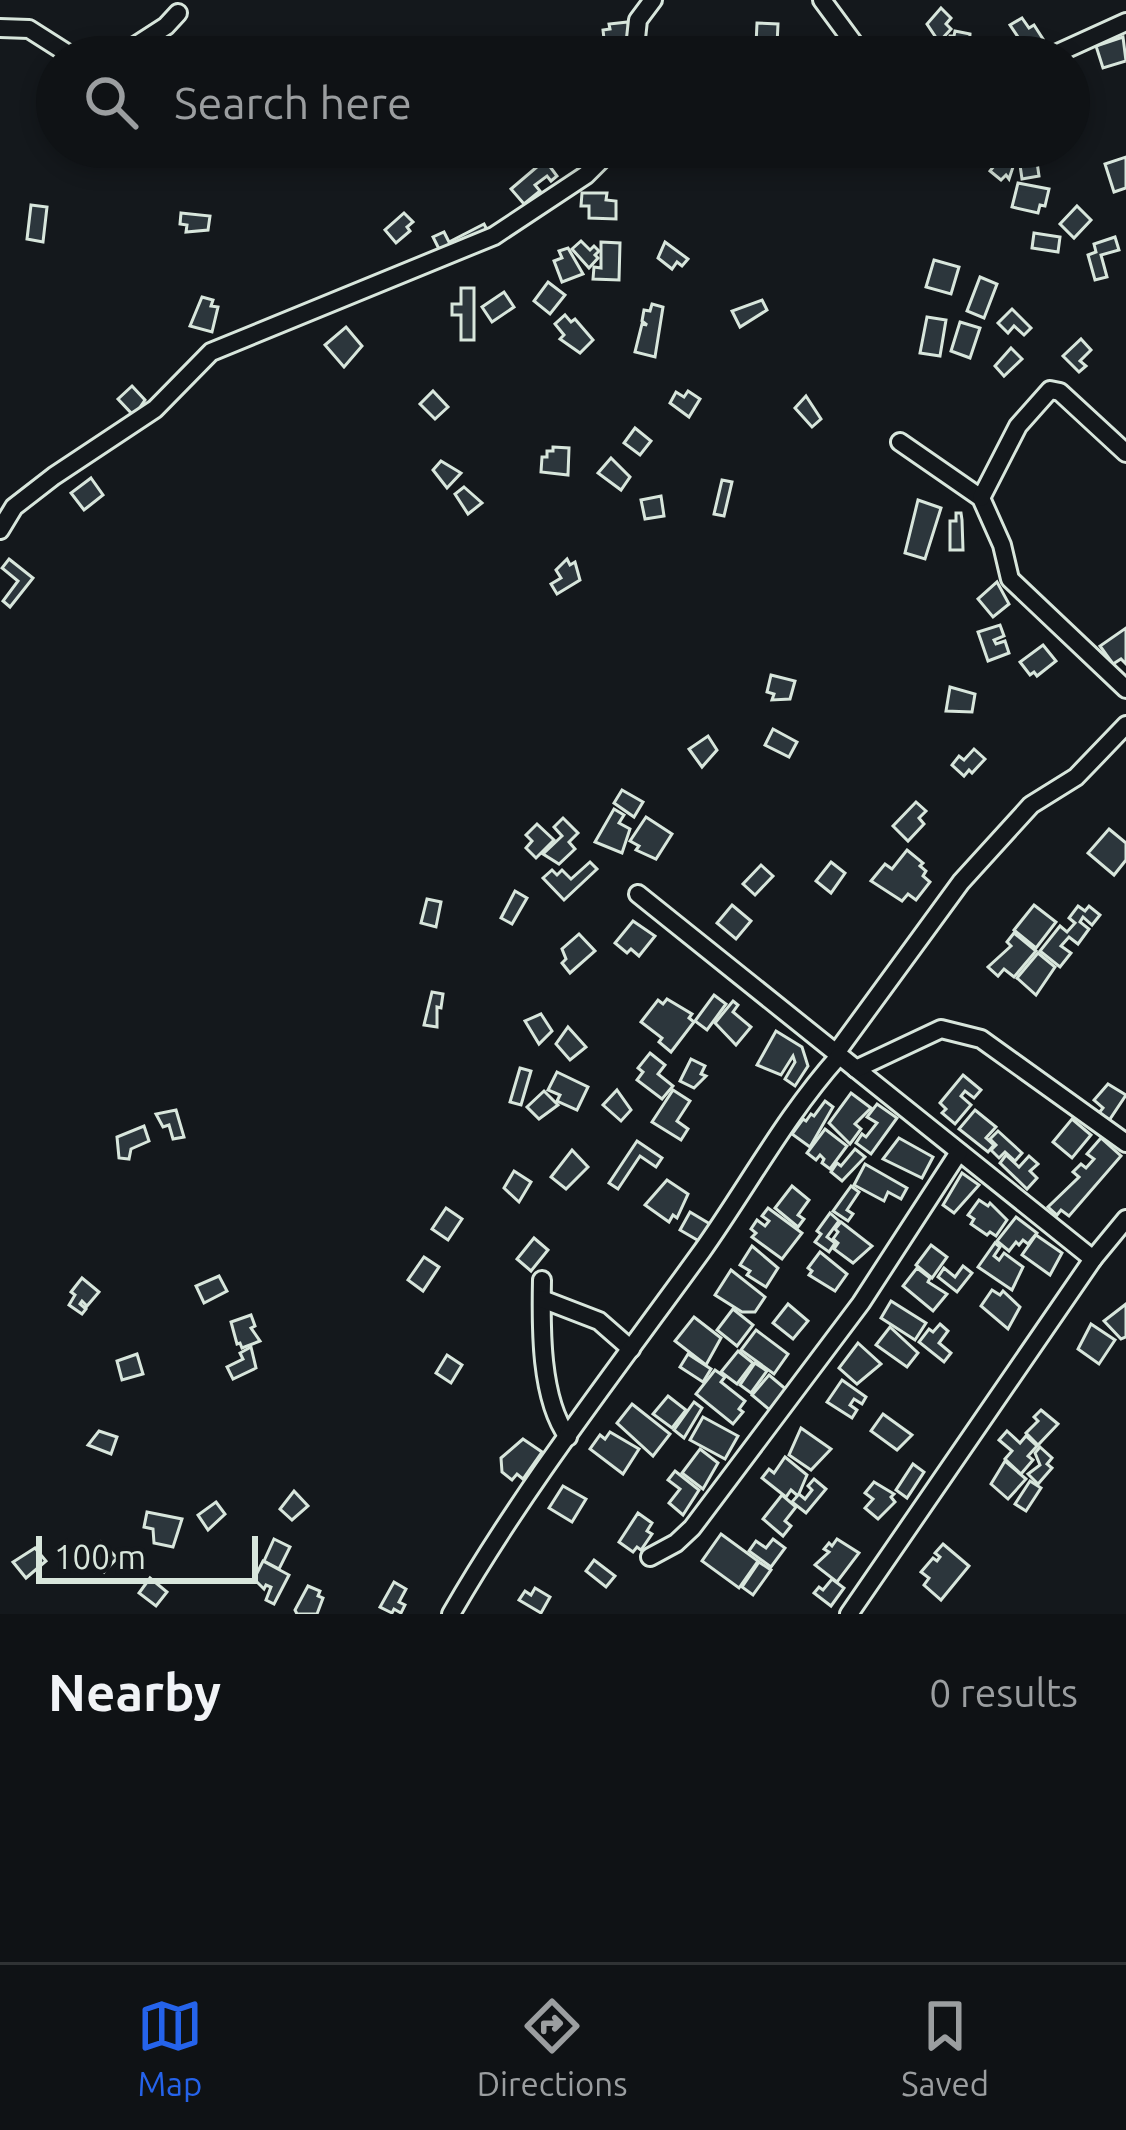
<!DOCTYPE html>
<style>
body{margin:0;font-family:Ubuntu,sans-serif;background:#181b1e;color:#f1f3f6}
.scale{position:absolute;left:36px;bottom:30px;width:222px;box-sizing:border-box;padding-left:12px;border:6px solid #d8e6dc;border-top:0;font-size:33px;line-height:42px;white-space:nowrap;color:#d8e6dc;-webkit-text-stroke:9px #14181c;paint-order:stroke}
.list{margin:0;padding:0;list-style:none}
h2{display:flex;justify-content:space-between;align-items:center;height:156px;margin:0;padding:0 48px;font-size:51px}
h2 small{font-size:39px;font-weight:400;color:#9b9ea0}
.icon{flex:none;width:66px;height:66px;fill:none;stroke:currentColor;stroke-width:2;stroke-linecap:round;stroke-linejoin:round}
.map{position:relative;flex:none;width:1126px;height:1614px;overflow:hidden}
.search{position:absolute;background:#0f1215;box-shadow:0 6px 18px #0003;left:36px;right:36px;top:36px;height:132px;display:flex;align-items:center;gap:30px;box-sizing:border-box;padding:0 42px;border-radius:66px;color:#9b9ea0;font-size:45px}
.sheet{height:348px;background:#0f1215}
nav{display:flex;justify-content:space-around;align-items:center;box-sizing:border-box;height:168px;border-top:3px solid #2f3234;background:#0f1215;font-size:33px;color:#9b9ea0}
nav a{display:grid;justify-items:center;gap:6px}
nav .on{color:#2563eb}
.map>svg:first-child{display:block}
.building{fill:#2c363c;stroke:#d8e6dc;stroke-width:3}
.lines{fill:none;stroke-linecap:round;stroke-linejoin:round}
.minor-casing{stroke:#d8e6dc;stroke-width:22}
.minor{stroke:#14181c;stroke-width:16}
</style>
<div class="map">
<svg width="1126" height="1614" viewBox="0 0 1126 1614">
<rect width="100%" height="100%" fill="#14181c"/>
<g class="building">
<polygon points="941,8 951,18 946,24 951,29 939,42 927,24"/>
<polygon points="1022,18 1029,28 1034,25 1043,39 1026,49 1010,25"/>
<polygon points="628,22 630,41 611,43 611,38 604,39 603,30 610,29 609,24"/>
<polygon points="757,23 778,24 777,45 756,45"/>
<polygon points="955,31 970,34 969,57 947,54 950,36 954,36"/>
<polygon points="1123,37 1126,61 1103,68 1096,46"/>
<polygon points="996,147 1019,148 1007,161 1013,167 1009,179 1006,175 1001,180 990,171 994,166 986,158"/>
<polygon points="1036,155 1039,176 1022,179 1019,158"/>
<polygon points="1126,157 1126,188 1114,192 1105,164"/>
<polygon points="545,160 557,176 551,181 547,176 535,185 540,191 524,204 511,189"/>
<polygon points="1018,183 1049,189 1045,206 1040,205 1038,213 1012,207"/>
<polygon points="582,193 607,193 606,200 616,201 616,219 589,218 589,206 581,206"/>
<polygon points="31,205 47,207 43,242 27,239"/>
<polygon points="1077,206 1091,220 1074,238 1060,224"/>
<polygon points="181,213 210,216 208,230 186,232 187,225 180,224"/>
<polygon points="404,213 413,222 407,227 410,231 396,243 385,230"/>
<polygon points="484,224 488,232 442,255 433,237 444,232 449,242"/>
<polygon points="1034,233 1060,237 1058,252 1032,248"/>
<polygon points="1115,237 1119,250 1101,255 1107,277 1095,280 1088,255 1096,252 1094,244"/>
<polygon points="581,241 590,250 594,246 599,251 595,255 598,258 589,268 572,249"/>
<polygon points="601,242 620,243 619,280 593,279 594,267 601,268"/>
<polygon points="665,242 688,259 682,266 677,262 672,269 658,258"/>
<polygon points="568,248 583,274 562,282 554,261 562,258 559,251"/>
<polygon points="934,260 959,267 951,294 926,287"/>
<polygon points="980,277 997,284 984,318 967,311"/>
<polygon points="548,282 565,295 550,314 534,301"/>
<polygon points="461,288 474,288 474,340 461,340 461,315 452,315 452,304 461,304"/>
<polygon points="504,292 514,307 492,322 482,307"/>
<polygon points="202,297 213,300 211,306 218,307 212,332 190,326"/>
<polygon points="762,300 767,310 740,327 732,311"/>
<polygon points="652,304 663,307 655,357 635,352 642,324 647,325 642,321 644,310 650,311"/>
<polygon points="1012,309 1031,328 1024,335 1014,326 1008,333 998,323"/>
<polygon points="565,315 571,322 575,319 593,340 580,353 560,339 564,335 555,324"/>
<polygon points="927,317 946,320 940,356 920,353"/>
<polygon points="960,322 980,328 970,358 951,351"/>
<polygon points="346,327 362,346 344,367 325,345"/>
<polygon points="1081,339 1091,350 1080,361 1086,366 1079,372 1063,356"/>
<polygon points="1011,348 1022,359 1004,376 995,366"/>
<polygon points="132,386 145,400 134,416 118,399"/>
<polygon points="433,391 448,407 435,419 420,404"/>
<polygon points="688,391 700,399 689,417 670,403 676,392 684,397"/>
<polygon points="806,396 821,419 812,427 795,408"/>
<polygon points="635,428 651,441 640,455 624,443"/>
<polygon points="553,447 569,448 568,475 541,472 542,457 547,457 547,451 553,451"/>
<polygon points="611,458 630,477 621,490 598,473"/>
<polygon points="441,461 461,473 447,488 433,470"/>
<polygon points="91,478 103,495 84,510 71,493"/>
<polygon points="722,480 732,482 724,516 714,514"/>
<polygon points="464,487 482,503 468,514 455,494"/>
<polygon points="661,496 664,516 645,519 641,500"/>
<polygon points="918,500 941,508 925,559 905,553"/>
<polygon points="956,513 961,513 962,520 963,550 950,550 950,521 956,521"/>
<polygon points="9,559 33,578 10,607 3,601 18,581 2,568"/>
<polygon points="567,559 570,565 575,562 580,580 557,594 551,584 561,578 556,570"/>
<polygon points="997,582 1009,604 993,617 978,599"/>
<polygon points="1000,625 1004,636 994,640 996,644 1005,641 1009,653 988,661 978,632"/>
<polygon points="1126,628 1126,664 1121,659 1113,664 1100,646"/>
<polygon points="1043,645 1056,661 1037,676 1034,672 1030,675 1020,662"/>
<polygon points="771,675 795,681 790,699 772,700 774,694 767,692"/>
<polygon points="950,687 975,694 972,712 946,711"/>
<polygon points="773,729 797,742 789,757 765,745"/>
<polygon points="708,736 717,750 702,767 689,749"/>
<polygon points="974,749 985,759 972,773 969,770 964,776 952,765 959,756 964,760"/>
<polygon points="622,790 643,802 634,817 614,803"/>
<polygon points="916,802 926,811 919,818 924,824 908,841 893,826"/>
<polygon points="614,809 624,815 619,823 630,829 622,853 595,842"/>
<polygon points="646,817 672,834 656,859 636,850 639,846 630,841"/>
<polygon points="563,818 578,833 569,842 575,849 559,864 543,854 562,836 554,827"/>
<polygon points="537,824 554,840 536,858 526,848 532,841 526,835"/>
<polygon points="1109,829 1126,843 1126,860 1114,875 1088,853"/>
<polygon points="907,850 923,863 920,866 926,871 923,876 930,882 916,900 908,894 902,901 871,881 885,864 892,869"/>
<polygon points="590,862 597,869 564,900 543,878 552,870 557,875 562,870 571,879"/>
<polygon points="831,862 845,873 831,893 816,881"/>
<polygon points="761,865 773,876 755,895 743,884"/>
<polygon points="515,891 527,898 512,924 501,918"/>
<polygon points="427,899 441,902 436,927 421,923"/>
<polygon points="732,905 751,921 736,939 717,923"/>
<polygon points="1034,905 1056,922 1036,948 1014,930"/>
<polygon points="1078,906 1085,911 1089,906 1100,915 1092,925 1083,917 1080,922 1089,929 1078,944 1069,937 1061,946 1071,953 1060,967 1040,951 1060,926 1067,932 1075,923 1069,918"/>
<polygon points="633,921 655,936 639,956 631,949 627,953 615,943"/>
<polygon points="1014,933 1036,951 1014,977 1004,969 998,976 988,967 1011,946 1007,942"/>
<polygon points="579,934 595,951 570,973 562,963 566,959 562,949"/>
<polygon points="1038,953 1055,967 1036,995 1017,978"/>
<polygon points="432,992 443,994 441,1008 437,1007 437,1027 424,1025"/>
<polygon points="714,995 726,1004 707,1030 695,1021"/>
<polygon points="667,999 692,1014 689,1018 694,1022 671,1052 659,1042 662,1038 641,1022 658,1000 663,1004"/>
<polygon points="733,1001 738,1005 733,1012 751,1027 736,1045 715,1023"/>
<polygon points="541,1014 552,1031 539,1044 525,1021"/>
<polygon points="568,1027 586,1047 570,1060 556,1044"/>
<polygon points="776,1031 802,1047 808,1066 795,1086 785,1079 795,1062 793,1056 781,1075 757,1065"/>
<polygon points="650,1053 665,1065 658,1074 673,1086 662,1099 637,1080 643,1072 638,1068"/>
<polygon points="691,1059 705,1066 701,1074 706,1076 694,1088 680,1081"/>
<polygon points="520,1068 531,1071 521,1105 510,1102"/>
<polygon points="557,1072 588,1087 577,1110 557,1101 560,1095 548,1090"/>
<polygon points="963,1075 981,1090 974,1098 965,1091 961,1096 971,1105 955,1124 942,1113 946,1109 940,1103"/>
<polygon points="1108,1084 1126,1095 1108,1122 1098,1114 1103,1108 1094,1100"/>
<polygon points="617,1090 631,1110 621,1121 603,1105"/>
<polygon points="673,1090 690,1101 677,1121 688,1129 681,1140 652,1122"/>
<polygon points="544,1091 558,1105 539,1119 527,1107"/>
<polygon points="851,1093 871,1108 855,1124 861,1129 850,1144 829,1123"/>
<polygon points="825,1101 833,1107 810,1147 792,1134 803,1119 806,1121 811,1114 814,1116"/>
<polygon points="877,1104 897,1118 871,1154 856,1143 862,1134 866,1137 877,1123 867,1117"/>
<polygon points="176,1110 184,1137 173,1139 169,1125 163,1127 156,1114"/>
<polygon points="975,1110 996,1127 986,1138 994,1145 988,1152 959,1129"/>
<polygon points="1072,1119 1091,1135 1072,1158 1053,1142"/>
<polygon points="144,1126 149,1141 131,1149 129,1159 119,1158 117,1137"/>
<polygon points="825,1129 847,1146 830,1169 822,1163 824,1159 820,1155 816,1160 807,1153"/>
<polygon points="998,1131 1022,1153 1015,1161 1005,1152 999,1158 991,1150 996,1145 990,1139"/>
<polygon points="899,1138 933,1157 922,1178 883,1159"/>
<polygon points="1101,1138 1121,1156 1069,1216 1061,1210 1057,1215 1048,1207 1079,1177 1073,1172 1081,1164 1086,1168 1094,1159 1087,1154"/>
<polygon points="637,1141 662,1158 656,1167 640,1156 618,1189 609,1183"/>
<polygon points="855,1149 865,1157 842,1181 831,1172 837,1163 841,1166"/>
<polygon points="572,1150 588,1167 566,1189 551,1177"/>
<polygon points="1006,1155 1019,1167 1029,1156 1038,1164 1030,1171 1037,1178 1027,1189 1000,1163"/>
<polygon points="865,1164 907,1188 901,1199 888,1192 884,1201 854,1185"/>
<polygon points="514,1171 531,1182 519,1202 504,1188"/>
<polygon points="962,1173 979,1185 954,1213 943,1205"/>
<polygon points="667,1180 688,1194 677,1218 673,1215 669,1222 645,1205"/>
<polygon points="792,1186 809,1200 798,1215 804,1219 798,1227 775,1208"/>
<polygon points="851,1186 859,1192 847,1210 853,1214 848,1221 833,1211"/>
<polygon points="979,1200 988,1206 990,1203 1007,1220 996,1236 990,1232 987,1235 971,1224 974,1219 968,1215"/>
<polygon points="446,1208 462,1219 448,1240 432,1229"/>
<polygon points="768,1208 802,1233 782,1259 752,1237 756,1233 751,1229 757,1220 765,1226 769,1221 762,1216"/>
<polygon points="690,1212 710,1224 699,1241 680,1230"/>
<polygon points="830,1213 839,1221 827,1237 835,1243 829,1252 815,1242 821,1234 817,1231"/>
<polygon points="1016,1217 1037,1233 1028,1244 1023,1240 1019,1245 1016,1242 1009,1251 997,1241"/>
<polygon points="841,1222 872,1246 853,1263 834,1249 838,1243 833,1239 838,1232 835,1229"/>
<polygon points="1036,1235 1062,1253 1050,1275 1022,1255"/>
<polygon points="534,1238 548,1250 531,1271 517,1259"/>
<polygon points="995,1243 1000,1247 994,1256 999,1260 1004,1253 1023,1267 1012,1290 978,1267"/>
<polygon points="931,1245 947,1257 932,1278 916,1265"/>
<polygon points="752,1246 778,1268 766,1287 747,1275 750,1271 740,1265"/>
<polygon points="820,1252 847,1274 835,1291 809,1275 812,1271 808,1268"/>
<polygon points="424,1257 439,1267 423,1291 408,1280"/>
<polygon points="963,1266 972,1273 957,1292 938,1277 944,1268 955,1277"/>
<polygon points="917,1268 930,1278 928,1282 947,1294 933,1311 903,1286"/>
<polygon points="731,1270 765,1297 755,1312 742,1312 715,1295"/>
<polygon points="219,1276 227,1291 204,1303 196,1286"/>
<polygon points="82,1278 99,1292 87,1306 82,1301 80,1304 86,1309 82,1314 69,1305 75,1295 71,1292"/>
<polygon points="992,1290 1000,1295 1003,1291 1020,1307 1008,1329 981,1306"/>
<polygon points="891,1301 926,1323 915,1340 881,1318"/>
<polygon points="788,1304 808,1321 793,1339 773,1323"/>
<polygon points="1126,1304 1126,1337 1121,1339 1104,1321"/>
<polygon points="733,1309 753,1325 737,1346 717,1330"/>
<polygon points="251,1315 255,1326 251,1328 260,1341 242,1348 240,1343 237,1344 231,1322"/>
<polygon points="694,1317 721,1338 706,1365 675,1341"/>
<polygon points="940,1324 948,1331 939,1343 951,1353 944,1362 919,1342 929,1329 933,1332"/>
<polygon points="1091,1324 1115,1340 1099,1364 1078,1349"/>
<polygon points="890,1327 918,1353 907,1367 876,1345"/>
<polygon points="756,1330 788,1354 774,1374 741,1350"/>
<polygon points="858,1343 881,1364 857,1384 839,1368"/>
<polygon points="251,1347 256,1368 233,1379 227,1367 243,1359 240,1353"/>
<polygon points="738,1351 753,1363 737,1384 721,1372"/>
<polygon points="137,1354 143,1374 122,1380 117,1361"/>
<polygon points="688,1354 711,1369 703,1382 680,1367"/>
<polygon points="447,1355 462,1365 451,1383 436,1373"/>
<polygon points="755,1363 767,1371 751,1393 740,1385"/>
<polygon points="715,1370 725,1377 721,1382 745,1401 739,1409 743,1412 733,1424 696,1394"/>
<polygon points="769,1375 788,1391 771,1411 752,1395"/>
<polygon points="842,1380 866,1397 862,1404 854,1399 850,1405 857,1410 852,1418 827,1402"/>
<polygon points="668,1396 686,1410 672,1428 653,1414"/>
<polygon points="694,1402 702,1408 684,1438 674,1430"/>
<polygon points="632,1404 670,1434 653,1456 617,1423"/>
<polygon points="1041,1410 1058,1424 1038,1445 1026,1433 1038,1421 1034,1417"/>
<polygon points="883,1414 912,1435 897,1450 871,1431"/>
<polygon points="703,1417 738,1436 725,1459 690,1440"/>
<polygon points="801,1428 831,1449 811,1470 789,1455"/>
<polygon points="99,1431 117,1437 111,1454 88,1445"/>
<polygon points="1007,1431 1020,1443 1026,1436 1037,1446 1028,1456 1033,1460 1021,1474 1005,1459 1012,1451 999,1440"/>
<polygon points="610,1432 639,1449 623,1474 590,1449 600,1435 605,1439"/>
<polygon points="523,1439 542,1452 523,1479 517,1474 512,1480 502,1472 501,1458"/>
<polygon points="1040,1447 1052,1458 1047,1464 1052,1468 1038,1484 1028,1474 1040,1465 1035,1453"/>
<polygon points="700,1449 718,1463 703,1489 682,1473"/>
<polygon points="785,1457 807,1475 798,1496 791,1490 786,1497 762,1478 769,1469 774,1473"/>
<polygon points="1005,1461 1026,1479 1008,1499 991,1484"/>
<polygon points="913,1464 924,1472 907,1498 896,1490"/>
<polygon points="675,1471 699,1490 683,1515 669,1503 680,1489 668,1480"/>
<polygon points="814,1479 826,1489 806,1513 792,1502 799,1494 805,1499 812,1490 808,1486"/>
<polygon points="1030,1481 1041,1488 1026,1511 1015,1504"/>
<polygon points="874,1482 894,1494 891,1497 895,1502 878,1519 865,1508 873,1499 865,1493"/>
<polygon points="563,1486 586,1499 572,1522 549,1508"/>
<polygon points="294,1491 308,1506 292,1520 280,1509"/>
<polygon points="782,1495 796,1507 785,1521 791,1526 783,1536 763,1519"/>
<polygon points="216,1502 225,1514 208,1530 198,1515"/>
<polygon points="147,1512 182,1519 173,1547 154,1543 153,1529 144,1527"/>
<polygon points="638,1513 652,1523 647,1531 652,1534 641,1550 637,1547 633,1552 619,1542"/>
<polygon points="721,1534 758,1561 739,1588 702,1561"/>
<polygon points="274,1539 290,1547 279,1569 264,1561"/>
<polygon points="773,1539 785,1548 771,1567 749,1551 756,1541 766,1548"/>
<polygon points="837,1539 859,1553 837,1582 815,1565 829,1552 824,1549 829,1543 832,1546"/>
<polygon points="101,1542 117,1558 104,1572 88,1556"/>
<polygon points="943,1544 969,1566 941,1600 924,1585 929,1578 921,1572 933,1558 937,1561 940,1557 935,1553"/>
<polygon points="35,1548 46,1561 26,1578 13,1562"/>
<polygon points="594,1560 615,1576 606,1587 586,1571"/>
<polygon points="263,1561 289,1575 274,1604 266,1600 271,1587 266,1585 264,1589 254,1579"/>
<polygon points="759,1562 771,1570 753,1595 742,1587"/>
<polygon points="150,1578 167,1592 156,1606 139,1593"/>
<polygon points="832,1579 844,1588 831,1606 814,1593 819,1587 823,1590"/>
<polygon points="394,1582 406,1589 399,1602 405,1605 401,1613 394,1609 392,1613 380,1607"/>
<polygon points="308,1586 320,1591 318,1596 323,1598 317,1614 297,1614 295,1610"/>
<polygon points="535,1588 550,1597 541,1613 519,1600 525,1591 531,1595"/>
</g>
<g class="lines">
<defs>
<g id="minor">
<polyline points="822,0 864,57"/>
<polyline points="0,28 29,29 73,57"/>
<polyline points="118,57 166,26 178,13"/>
<polyline points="634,57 638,20 653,0"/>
<polyline points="1049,57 1126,22"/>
<polyline points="900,442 981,498 1002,545 1010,579 1126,689"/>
<polyline points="981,498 1018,426 1050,390 1060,392 1126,453"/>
<polyline points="0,530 14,507 54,476 155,409 211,352 494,236 586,175 614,147"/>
<polyline points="638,894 1093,1259"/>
<polyline points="836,1053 961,882 1031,805 1076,777 1126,725"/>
<polyline points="856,1069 941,1029 981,1039 1126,1143"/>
<path d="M542,1280C541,1327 540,1399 568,1437"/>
<polyline points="542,1299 599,1321 631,1349"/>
<polyline points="650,1557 676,1543 692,1528 861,1303 959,1152"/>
<path d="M451,1614C524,1487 616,1370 702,1251C748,1186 786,1115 839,1056"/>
<polyline points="849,1614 1093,1259 1126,1219"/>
</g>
</defs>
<use href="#minor" class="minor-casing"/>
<use href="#minor" class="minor"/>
</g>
</svg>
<div class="scale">100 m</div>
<div class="search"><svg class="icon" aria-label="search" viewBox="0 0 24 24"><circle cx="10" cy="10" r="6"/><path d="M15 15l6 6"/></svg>Search here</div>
</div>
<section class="sheet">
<h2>Nearby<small>0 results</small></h2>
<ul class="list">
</ul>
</section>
<nav>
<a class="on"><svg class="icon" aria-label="map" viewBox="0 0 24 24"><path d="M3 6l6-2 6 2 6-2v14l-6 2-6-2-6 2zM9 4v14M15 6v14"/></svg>Map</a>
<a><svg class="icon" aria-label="directions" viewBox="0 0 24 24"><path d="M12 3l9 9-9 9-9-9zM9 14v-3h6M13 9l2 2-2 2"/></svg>Directions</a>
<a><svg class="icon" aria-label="saved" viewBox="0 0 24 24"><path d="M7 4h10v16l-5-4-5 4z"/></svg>Saved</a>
</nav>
